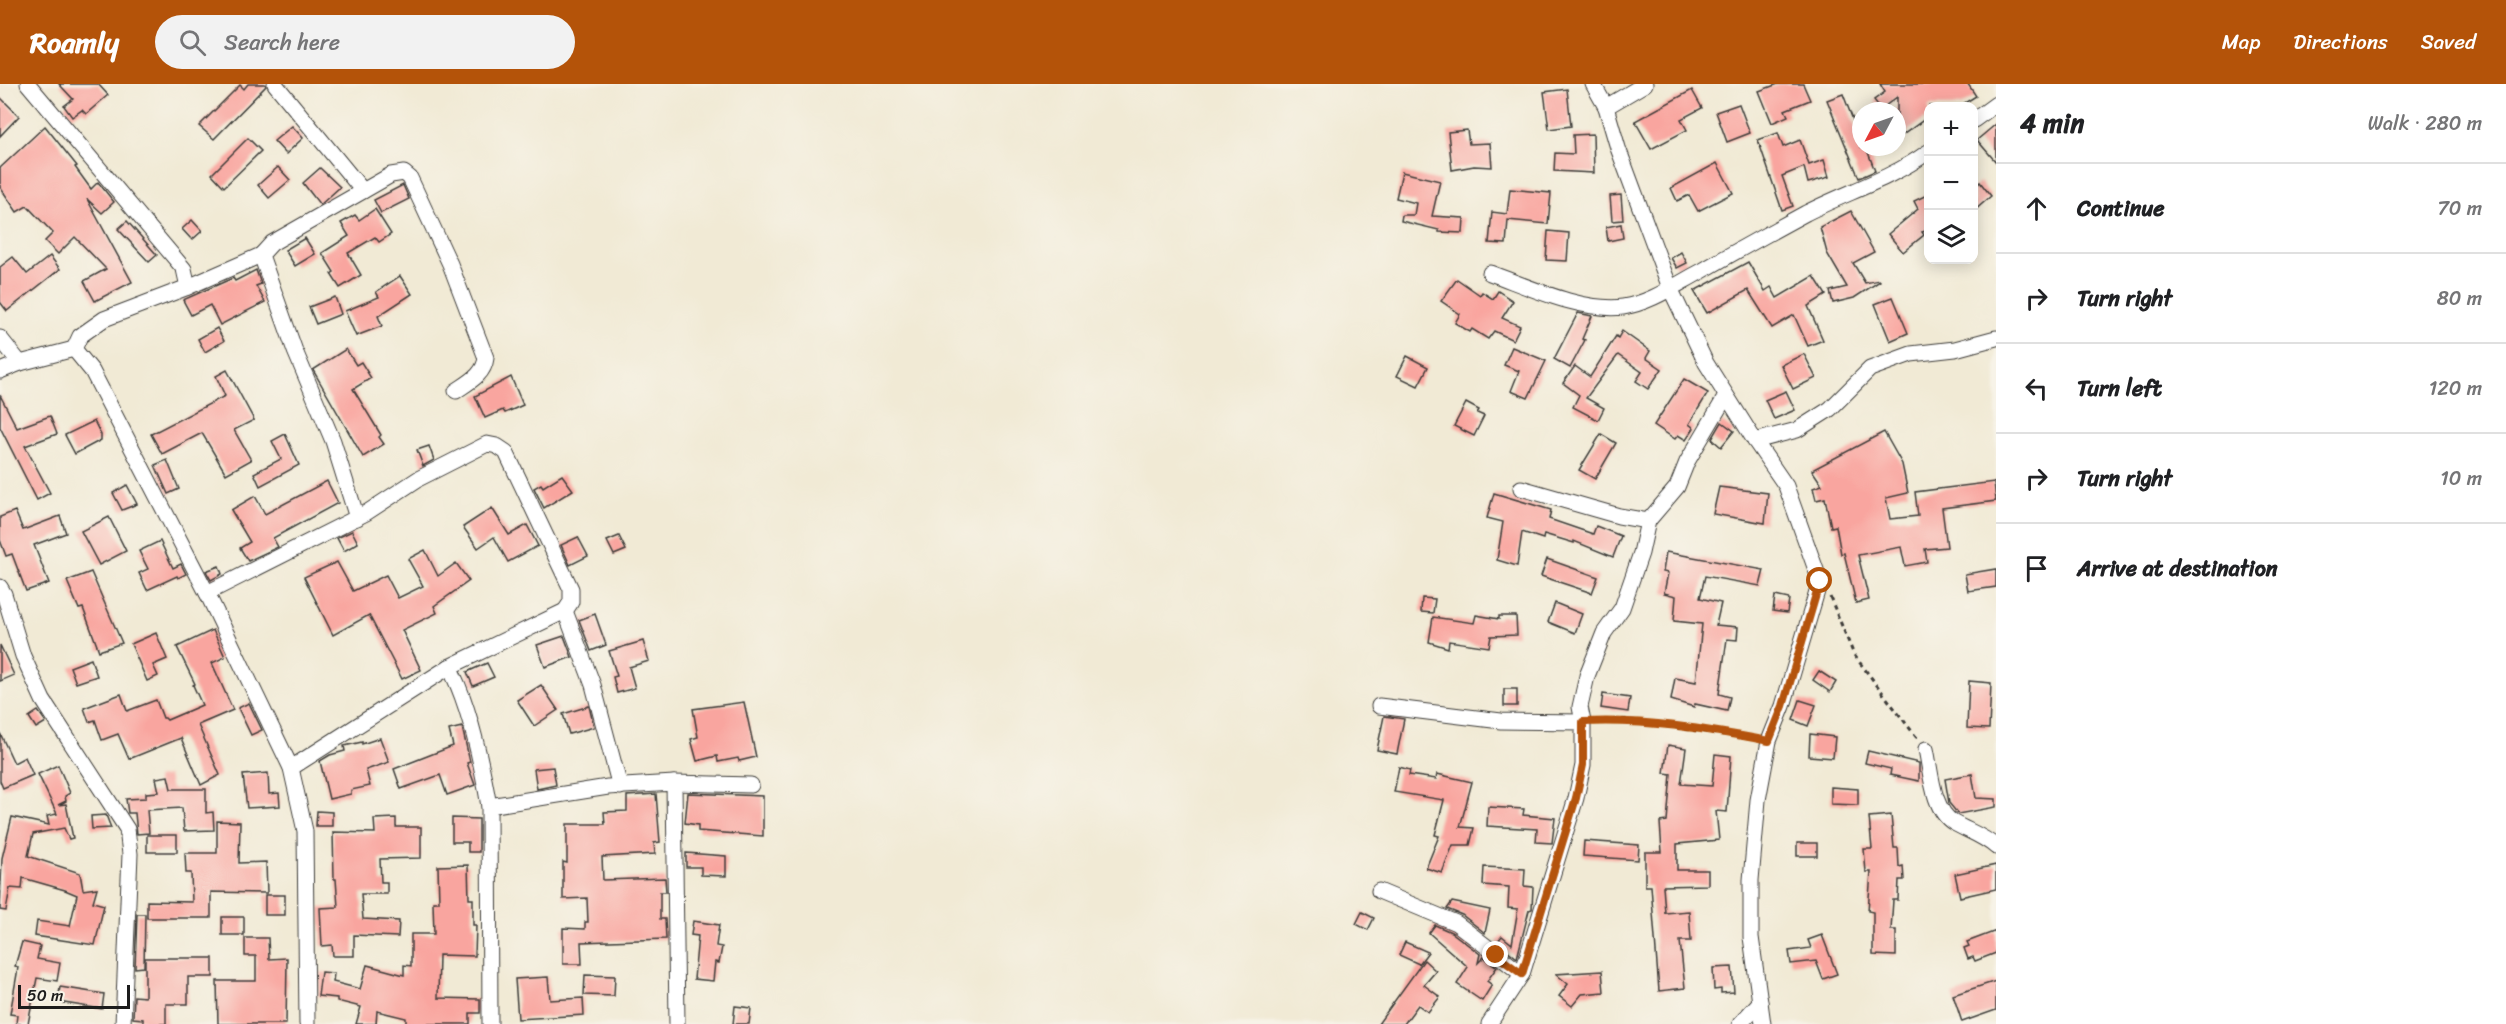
<!DOCTYPE html>
<meta charset="utf-8">
<style>
body{margin:0;font-family:Sriracha,sans-serif;background:#f2f2f2;color:#202124}
.controls{position:absolute;right:18px;top:18px;display:grid;overflow:hidden;border-radius:12px;box-shadow:0 3px 15px #0003}
.controls button{width:54px;height:54px;display:grid;place-items:center;padding:0;border:0;border-bottom:2px solid #e0e0e0;background:#fff;color:#202124;font:30px sans-serif}
.compass{position:absolute;left:1852px;top:18px;width:54px;height:54px;border-radius:50%;background:#fff;box-shadow:0 3px 15px #0003;rotate:229deg}
.scale{position:absolute;left:18px;bottom:15px;width:112px;box-sizing:border-box;padding-left:6px;border:3px solid #1c1c1c;border-top:0;font-size:16px;line-height:21px;white-space:nowrap;color:#1c1c1c;-webkit-text-stroke:4px #f7f3e8;paint-order:stroke}
.stop{position:absolute;width:18px;height:18px;margin:-14px;border:4px solid #b45309;border-radius:50%;background:#fff}
.stop.end{background:#b45309;border-color:#fff;box-shadow:0 2px 6px #0008}
.list{margin:0;padding:0;list-style:none}
h2{display:flex;justify-content:space-between;align-items:center;height:78px;margin:0;padding:0 24px;font-size:26px}
h2 small{font-size:20px;font-weight:400;color:#757577}
.list li{display:grid;grid-template-columns:39px 1fr auto;gap:18px;align-items:center;box-sizing:border-box;height:90px;padding:0 24px;border-top:2px solid #e0e0e0}
.list b{display:block;font-size:22px;white-space:nowrap}
.list em{font-size:20px;font-style:normal;color:#757577}
.icon{flex:none;width:33px;height:33px;fill:none;stroke:currentColor;stroke-width:2;stroke-linecap:round;stroke-linejoin:round}
.map{position:relative;flex:none;width:1996px;height:940px;overflow:hidden}
header{display:flex;align-items:center;gap:36px;box-sizing:border-box;height:84px;padding:0 30px;background:#b45309;color:#fff}
header strong{font-size:28px}
nav{display:flex;gap:33px;margin-inline-start:auto;font-size:21px}
.search{width:420px;height:54px;background:#f2f2f2;display:flex;align-items:center;gap:15px;box-sizing:border-box;padding:0 21px;border-radius:33px;color:#757577;font-size:22px}
main{display:flex}
aside{flex:1;background:#fff}
.map>svg:first-child{display:block}
.building{fill:#f9a59f}
.lines{fill:none;stroke-linecap:round;stroke-linejoin:round}
.minor-casing{stroke:#3c3b38;stroke-width:17}
.path{stroke:#3c3b38;stroke-width:3;stroke-dasharray:4.5 4.5;stroke-linecap:butt}
.minor{stroke:#fff;stroke-width:15}
.route{stroke:#b45309;stroke-width:8}
</style>
<header>
<strong>Roamly</strong>
<div class="search"><svg class="icon" aria-label="search" viewBox="0 0 24 24"><circle cx="10" cy="10" r="6"/><path d="M15 15l6 6"/></svg>Search here</div>
<nav><a>Map</a><a>Directions</a><a>Saved</a></nav>
</header>
<main>
<div class="map">
<svg width="1996" height="940" viewBox="0 0 1996 940">
<rect width="100%" height="100%" fill="#f7f3e8"/>
<filter id="ink" filterUnits="userSpaceOnUse"><feTurbulence type="fractalNoise" baseFrequency=".0167" numOctaves="2"/><feDisplacementMap in="SourceGraphic" scale="12" xChannelSelector="R" yChannelSelector="G"/><feConvolveMatrix kernelMatrix="1 2 1 2 8 2 1 2 1" color-interpolation-filters="sRGB"/></filter>
<filter id="wash" filterUnits="userSpaceOnUse"><feTurbulence type="fractalNoise" baseFrequency=".008" numOctaves="4" result="noise"/><feDisplacementMap in="SourceGraphic" scale="24" xChannelSelector="R" yChannelSelector="G"/><feGaussianBlur stdDeviation="1.35" result="paint"/><feColorMatrix in="noise" values="0 0 0 0 0 0 0 0 0 0 0 0 0 0 0 0 0 1.4 0 .05"/><feComposite in="paint" operator="in"/></filter>
<g filter="url(#wash)">
<rect width="100%" height="100%" fill="#f1ead5"/>
<g id="blocks">
<g class="building">
<polygon points="59,0 98,0 108,11 86,30 82,26 72,33 64,22 73,15"/>
<polygon points="248,0 265,0 266,2 214,55 199,42 240,1 244,5"/>
<polygon points="1778,0 1803,0 1810,16 1785,26 1788,32 1772,39 1759,7"/>
<polygon points="1880,0 1968,0 1976,12 1960,22 1929,22 1929,32 1897,55 1897,13 1881,25 1874,16 1885,8"/>
<polygon points="1567,5 1571,42 1549,45 1544,8"/>
<polygon points="1692,6 1702,24 1681,35 1687,46 1651,65 1635,37"/>
<polygon points="1843,10 1861,57 1861,63 1866,63 1875,87 1859,94 1827,16"/>
<polygon points="0,13 19,32 0,52"/>
<polygon points="1739,20 1750,49 1727,58 1716,28"/>
<polygon points="1996,40 1996,78 1977,56"/>
<polygon points="45,42 77,82 75,83 91,105 98,98 114,118 102,129 87,115 132,198 95,217 84,197 106,185 75,153 58,170 45,157 53,149 27,122 17,128 0,103 0,84"/>
<polygon points="292,42 303,54 286,70 274,57"/>
<polygon points="1467,46 1469,60 1490,59 1492,83 1474,82 1452,86 1448,48"/>
<polygon points="1778,49 1783,63 1800,56 1809,81 1824,76 1829,93 1808,99 1804,83 1782,92 1793,122 1782,126 1758,56"/>
<polygon points="1593,50 1594,89 1554,87 1555,69 1574,70 1573,51"/>
<polygon points="248,54 261,67 224,103 212,90"/>
<polygon points="1717,79 1733,109 1698,127 1689,111 1677,117 1671,104"/>
<polygon points="278,83 290,96 269,114 258,101"/>
<polygon points="320,84 340,103 320,121 303,99"/>
<polygon points="1402,88 1440,97 1432,132 1464,134 1463,149 1439,148 1439,146 1401,137 1402,131 1414,131 1416,119 1396,114"/>
<polygon points="1980,98 1991,112 1974,127 1974,104"/>
<polygon points="403,101 409,115 381,129 374,116"/>
<polygon points="1510,105 1551,109 1548,140 1508,136 1506,160 1489,159 1492,128 1507,130"/>
<polygon points="1929,110 1929,146 1922,148 1924,151 1903,168 1888,150 1918,125 1914,117"/>
<polygon points="1621,111 1623,136 1612,137 1610,112"/>
<polygon points="375,125 391,150 379,158 375,153 348,169 361,191 340,204 331,190 334,188 322,169 349,152 341,139 355,131 359,136"/>
<polygon points="1851,127 1874,168 1853,179 1865,199 1879,196 1880,197 1854,214 1833,219 1830,207 1847,203 1827,169 1820,143"/>
<polygon points="192,136 202,147 192,156 182,145"/>
<polygon points="127,137 157,171 149,178 118,145"/>
<polygon points="1621,140 1623,154 1608,157 1606,143"/>
<polygon points="1548,147 1569,149 1567,177 1546,176"/>
<polygon points="305,154 315,170 295,182 285,166"/>
<polygon points="1681,168 1687,179 1677,184 1671,174"/>
<polygon points="50,172 60,185 7,227 0,218 0,183 13,173 27,190"/>
<polygon points="1748,178 1765,207 1771,203 1777,214 1814,192 1826,211 1808,222 1823,256 1808,262 1794,231 1772,244 1748,206 1707,229 1694,207"/>
<polygon points="256,186 261,200 256,202 265,218 220,241 210,221 191,231 183,216 233,194 235,197"/>
<polygon points="400,192 412,210 378,232 382,242 356,252 345,227 379,213 376,208"/>
<polygon points="1457,195 1480,211 1482,208 1493,215 1498,207 1513,217 1502,234 1520,242 1513,256 1494,247 1488,255 1472,245 1470,248 1455,239 1460,230 1441,217"/>
<polygon points="335,213 341,230 316,240 309,223"/>
<polygon points="1893,213 1908,249 1890,257 1875,220"/>
<polygon points="1578,229 1592,232 1582,255 1585,256 1570,284 1554,275"/>
<polygon points="217,244 224,257 205,268 198,255"/>
<polygon points="1622,247 1650,267 1646,274 1662,285 1648,305 1636,297 1642,288 1618,271 1586,314 1604,324 1598,336 1573,323 1579,311 1563,299 1575,282 1590,293 1616,252 1618,254"/>
<polygon points="1512,263 1546,277 1528,314 1511,307 1519,287 1504,281"/>
<polygon points="346,265 356,281 361,278 371,294 353,305 381,351 379,353 384,360 363,373 313,286"/>
<polygon points="1804,270 1816,294 1793,305 1781,281"/>
<polygon points="1407,272 1428,283 1418,302 1397,292"/>
<polygon points="227,286 254,336 234,346 251,376 226,390 202,349 162,370 151,350 225,312 216,292"/>
<polygon points="511,293 523,321 505,329 503,326 485,334 475,312"/>
<polygon points="1684,295 1708,309 1689,340 1694,344 1686,356 1678,351 1675,355 1654,341"/>
<polygon points="1786,307 1795,326 1774,335 1765,316"/>
<polygon points="0,311 17,344 50,332 57,350 25,362 50,409 37,416 0,343"/>
<polygon points="1466,319 1479,326 1477,329 1484,332 1474,352 1454,342"/>
<polygon points="94,337 101,351 101,356 75,370 65,351"/>
<polygon points="1722,338 1734,347 1721,363 1712,355"/>
<polygon points="1884,348 1902,380 1908,409 1886,414 1890,435 1918,432 1915,408 1994,398 1996,417 1942,424 1947,463 1925,465 1927,478 1905,482 1901,463 1858,471 1869,516 1856,519 1844,469 1841,470 1836,442 1831,443 1825,414 1816,416 1813,404 1822,401 1812,386"/>
<polygon points="285,350 299,381 260,402 254,389 281,375 272,357"/>
<polygon points="1601,350 1616,359 1595,395 1579,386"/>
<polygon points="429,362 434,376 423,382 417,366"/>
<polygon points="167,376 179,405 168,410 155,381"/>
<polygon points="562,391 573,406 544,424 534,404 541,400 543,403"/>
<polygon points="327,397 338,419 273,454 278,463 248,477 240,464 250,458 231,426 255,412 265,430"/>
<polygon points="127,401 137,420 122,426 113,409"/>
<polygon points="1719,403 1768,409 1765,439 1713,430"/>
<polygon points="1494,409 1551,426 1549,435 1593,450 1596,442 1621,452 1613,473 1574,457 1574,459 1544,450 1543,455 1522,448 1517,482 1497,476 1503,438 1487,434"/>
<polygon points="492,424 509,451 527,441 538,462 508,478 494,453 478,464 463,443"/>
<polygon points="15,427 23,446 60,432 66,449 34,461 49,499 26,507 12,470 6,472 0,456 0,433"/>
<polygon points="109,433 126,467 99,481 81,447"/>
<polygon points="352,447 358,459 344,467 337,454"/>
<polygon points="619,452 626,466 614,471 607,457"/>
<polygon points="578,453 588,472 570,481 561,461"/>
<polygon points="160,457 173,484 181,480 186,490 178,494 177,492 147,506 139,489 148,485 139,467"/>
<polygon points="425,466 438,492 456,479 469,497 434,522 437,529 402,546 421,586 402,595 369,531 333,551 304,493 337,478 353,507 386,491 398,514 423,502 408,475"/>
<polygon points="1666,468 1764,486 1760,502 1705,492 1700,514 1721,519 1716,541 1738,543 1737,556 1727,555 1719,610 1730,613 1727,627 1695,620 1694,623 1671,616 1675,594 1696,598 1702,540 1674,537 1676,512 1664,509 1668,489 1663,488"/>
<polygon points="1547,475 1598,493 1592,509 1541,492"/>
<polygon points="219,482 222,490 211,496 206,487"/>
<polygon points="1996,485 1996,503 1968,507 1965,490"/>
<polygon points="91,488 122,559 99,567 83,524 79,525 67,497"/>
<polygon points="1775,512 1789,515 1787,529 1773,527"/>
<polygon points="1422,514 1435,515 1433,529 1421,528"/>
<polygon points="1555,519 1582,530 1575,549 1548,538"/>
<polygon points="595,530 606,561 591,567 579,536"/>
<polygon points="1476,531 1499,535 1499,532 1516,532 1517,551 1491,552 1489,563 1449,557 1448,564 1429,558 1433,533 1474,539"/>
<polygon points="213,546 225,573 212,579 233,626 198,641 220,691 201,701 181,654 129,675 118,650 102,656 95,636 89,638 84,624 121,610 127,627 156,616 163,634 165,634 167,636 202,621 193,601 195,600 177,563"/>
<polygon points="156,549 167,575 153,581 158,592 147,597 131,560"/>
<polygon points="564,552 572,573 545,583 537,561"/>
<polygon points="643,557 649,577 629,583 635,604 617,609 613,593 617,592 609,567"/>
<polygon points="0,561 14,591 0,597"/>
<polygon points="91,575 97,592 76,599 70,583"/>
<polygon points="487,579 494,593 473,602 467,588"/>
<polygon points="1819,587 1836,598 1830,608 1813,596"/>
<polygon points="1969,597 1991,599 1989,645 1967,644"/>
<polygon points="541,601 558,626 534,642 517,616"/>
<rect x="1504" y="605" width="13" height="17"/>
<polygon points="1603,610 1630,614 1628,628 1601,624"/>
<polygon points="1800,616 1816,621 1808,642 1793,636"/>
<polygon points="744,618 756,673 739,677 738,674 718,678 717,672 697,677 691,655 698,653 693,625"/>
<polygon points="249,619 262,646 251,651 238,624"/>
<polygon points="589,622 594,643 569,650 563,630"/>
<polygon points="38,627 46,638 36,644 29,633"/>
<polygon points="1384,632 1404,635 1397,670 1377,666"/>
<polygon points="462,643 470,678 467,679 475,701 447,711 440,691 401,705 394,685 453,662 449,646"/>
<polygon points="0,649 14,679 25,673 33,691 3,704 0,697"/>
<polygon points="1810,650 1835,653 1833,674 1809,672"/>
<polygon points="380,654 389,678 366,686 370,702 351,706 351,710 329,715 320,677 330,671 345,667 344,662 362,658 362,660"/>
<polygon points="1668,661 1686,664 1681,700 1712,702 1715,670 1731,672 1727,728 1716,727 1719,756 1677,760 1677,786 1708,786 1708,801 1663,802 1665,829 1689,827 1691,857 1680,857 1685,904 1659,907 1651,802 1645,802 1645,768 1662,768 1660,738 1667,737 1671,690 1664,689"/>
<polygon points="1868,667 1919,679 1919,697 1890,691 1891,685 1865,679"/>
<polygon points="58,681 70,709 65,712 66,717 58,721 66,720 73,754 69,755 64,744 33,750 28,772 80,789 83,806 97,804 93,818 104,821 95,861 35,852 37,837 70,842 77,811 65,806 23,794 22,805 10,804 6,827 0,826 2,774 12,733 49,741 47,732 57,730 38,690"/>
<polygon points="553,683 556,701 537,705 534,685"/>
<polygon points="1399,683 1410,686 1409,691 1436,695 1437,690 1472,698 1460,743 1474,744 1470,761 1453,761 1442,789 1426,784 1439,752 1435,751 1444,716 1394,708"/>
<polygon points="268,689 269,710 279,709 280,722 247,724 243,691"/>
<polygon points="1972,690 1976,714 1996,715 1996,723 1958,730 1949,719 1945,695"/>
<polygon points="168,692 171,705 206,705 206,729 213,728 214,746 184,747 182,724 147,726 149,749 137,750 135,729 128,729 126,715 146,714 146,709 159,708 156,694"/>
<polygon points="1831,703 1858,705 1858,721 1831,720"/>
<polygon points="688,709 763,712 763,752 698,747 698,741 685,739"/>
<polygon points="656,710 660,758 654,759 655,770 602,773 603,796 665,794 666,808 660,808 660,835 665,835 666,855 581,858 582,880 563,880 563,844 585,845 585,838 588,838 587,814 563,815 563,778 567,779 567,740 605,740 604,728 627,727 627,712"/>
<polygon points="1488,723 1524,725 1523,731 1555,734 1552,759 1536,758 1537,745 1487,742"/>
<polygon points="317,727 332,728 332,742 316,742"/>
<polygon points="106,731 111,744 92,745 91,732"/>
<polygon points="1891,731 1894,764 1898,764 1899,783 1903,782 1904,796 1899,796 1898,816 1893,816 1891,846 1896,846 1896,872 1873,871 1873,828 1868,827 1871,788 1866,788 1864,765 1872,765 1869,733"/>
<polygon points="396,734 396,743 421,743 421,774 380,775 381,798 387,798 387,810 361,810 363,835 399,837 398,853 354,851 354,872 333,872 332,861 322,862 320,824 338,823 336,795 334,795 333,748 375,749 374,735"/>
<polygon points="452,734 479,735 479,768 468,768 468,758 452,758"/>
<polygon points="217,737 240,738 239,779 266,778 267,809 211,808 211,834 147,834 147,817 192,818 191,789 186,789 185,769 217,769"/>
<rect x="147" y="751" width="30" height="17"/>
<polygon points="1584,757 1639,761 1638,776 1583,772"/>
<rect x="1797" y="759" width="20" height="13"/>
<polygon points="686,769 726,772 726,792 701,791 701,783 686,783"/>
<polygon points="468,781 469,815 473,815 473,841 476,841 475,872 439,871 438,914 480,915 480,929 470,929 470,940 406,940 406,934 377,927 376,940 356,940 361,923 337,917 337,914 318,912 321,888 334,889 333,898 360,905 367,881 404,891 404,881 411,882 411,850 434,850 433,818 439,818 438,782"/>
<polygon points="1996,781 1996,805 1960,813 1955,790"/>
<polygon points="1484,783 1525,785 1524,802 1533,803 1532,825 1529,826 1517,874 1497,858 1502,852 1512,860 1518,825 1508,824 1509,803 1483,801"/>
<rect x="265" y="811" width="20" height="20"/>
<polygon points="1452,818 1490,826 1485,849 1462,831 1447,825"/>
<polygon points="1362,828 1374,834 1368,846 1356,840"/>
<polygon points="137,830 145,830 144,883 135,884"/>
<rect x="222" y="833" width="22" height="18"/>
<polygon points="693,837 719,841 716,862 722,863 719,879 715,878 713,897 694,895 698,852 691,851"/>
<polygon points="1435,841 1451,848 1480,870 1478,879 1484,873 1497,883 1487,897 1492,901 1482,917 1457,900 1468,883 1429,849"/>
<polygon points="1996,847 1996,869 1975,877 1973,873 1968,875 1964,864 1969,862 1967,858"/>
<polygon points="1822,851 1837,890 1823,895 1816,877 1791,880 1789,867 1811,864 1808,856"/>
<polygon points="245,854 268,854 269,875 287,874 286,940 218,940 217,897 256,897 256,872 245,872"/>
<polygon points="22,858 40,862 37,875 60,879 57,897 37,894 28,940 16,940 17,931 10,930 17,890 18,883 15,882"/>
<polygon points="1405,858 1428,868 1419,880 1399,871"/>
<polygon points="145,874 213,874 213,893 188,893 188,920 166,920 166,940 143,940 143,935 133,934 134,912 145,913"/>
<polygon points="1424,876 1436,887 1424,901 1440,913 1428,928 1418,921 1404,940 1378,940"/>
<polygon points="1732,883 1734,908 1721,909 1721,905 1714,906 1713,884"/>
<polygon points="1602,887 1604,908 1582,910 1572,922 1559,912 1568,900 1556,890"/>
<polygon points="585,891 615,892 614,912 584,911"/>
<polygon points="548,893 550,916 583,914 584,931 518,935 515,895"/>
<polygon points="1996,897 1996,926 1962,938 1953,911"/>
<polygon points="60,903 104,910 102,925 58,918"/>
<polygon points="735,922 751,924 749,940 733,940"/>
</g>
</g>
</g>
<g filter="url(#ink)">
<use href="#blocks" fill-opacity="0" stroke="#3c3b38" stroke-width="1.5"/>
<g class="lines">
<defs>
<g id="minor">
<polyline points="28,0 184,185 188,203 261,171"/>
<polyline points="275,0 363,107"/>
<polyline points="1593,0 1606,23 1618,64 1670,204 1706,279 1755,357 1786,402 1820,497 1783,622 1769,657 1758,716 1751,796 1751,853 1763,940"/>
<polyline points="1606,23 1645,0"/>
<polyline points="1974,36 1996,20"/>
<path d="M1490,189C1529,203 1582,228 1623,223C1651,219 1677,200 1702,187C1736,167 1771,148 1806,129C1847,108 1891,95 1928,68"/>
<polyline points="0,254 20,279"/>
<polyline points="74,265 92,287 207,509 291,684 305,747 307,940"/>
<polyline points="74,265 80,252 104,235 188,203"/>
<polyline points="0,287 20,279 74,265"/>
<polyline points="1755,357 1797,346 1830,325 1870,285 1911,270 1955,265 1996,254"/>
<path d="M357,434L333,357L295,267L261,171L272,159L391,91L404,89L410,94L450,180L486,274C484,291 469,298 456,307"/>
<polyline points="1648,437 1677,403 1687,378 1726,312"/>
<polyline points="0,503 4,510 23,572 43,616 127,745 130,770 123,940"/>
<polyline points="207,509 366,429 418,395 487,360 497,362 506,368 571,505 571,518 565,527 449,583"/>
<polyline points="565,527 593,601 620,703"/>
<polyline points="1379,622 1501,637 1583,638"/>
<path d="M1926,665C1931,687 1932,726 1954,739C1968,747 1984,752 1996,763"/>
<path d="M291,684L449,583C469,618 482,682 489,722L490,940"/>
<polyline points="674,699 751,701"/>
<polyline points="489,722 608,703 674,699 677,940"/>
<polyline points="1379,807 1456,839 1522,890"/>
<polyline points="1489,940 1522,890 1576,714 1583,681 1583,638 1580,623 1587,592 1604,549 1622,524 1641,469 1648,437 1619,432 1521,404"/>
<polyline points="1740,940 1760,918"/>
</g>
</defs>
<use href="#minor" class="minor-casing"/>
<g class="path">
<polyline points="1830,513 1854,571 1917,654"/>
<polyline points="1595,637 1626,636 1755,655"/>
</g>
<use href="#minor" class="minor"/>
</g>
</g>
<g class="lines" filter="url(#ink)">
<path class="route" d="M1496,871L1522,890L1576,714L1583,681V638C1646,635 1707,645 1769,657L1783,622L1820,497"/>
</g>
</svg>
<div class="controls">
<button>+</button>
<button>−</button>
<button><svg class="icon" aria-label="layers" viewBox="0 0 24 24"><path d="M12 4l9 5-9 5-9-5zM3 14l9 5 9-5"/></svg></button>
</div>
<svg class="compass" viewBox="-18 -18 36 36"><path d="M0-13l5 13h-10z" fill="#e53935"/><path d="M0 13l5-13h-10z" fill="#757577"/></svg>
<div class="scale">50 m</div>
<div class="stop" style="left:1820px;top:497px"></div>
<div class="stop end" style="left:1496px;top:871px"></div>
</div>
<aside>
<h2>4 min<small>Walk · 280 m</small></h2>
<ul class="list">
<li><svg class="icon" aria-label="ahead" viewBox="0 0 24 24"><path d="M12 20V5M6 11l6-6 6 6"/></svg><div><b>Continue</b></div><em>70 m</em></li>
<li><svg class="icon" aria-label="right" viewBox="0 0 24 24"><path d="M7 20v-9h11M14 6l5 5-5 5"/></svg><div><b>Turn right</b></div><em>80 m</em></li>
<li><svg class="icon" aria-label="left" viewBox="0 0 24 24"><path d="M17 20v-9H6M10 6l-5 5 5 5"/></svg><div><b>Turn left</b></div><em>120 m</em></li>
<li><svg class="icon" aria-label="right" viewBox="0 0 24 24"><path d="M7 20v-9h11M14 6l5 5-5 5"/></svg><div><b>Turn right</b></div><em>10 m</em></li>
<li><svg class="icon" aria-label="arrive" viewBox="0 0 24 24"><path d="M6 21V4h12l-3 4 3 4H6"/></svg><div><b>Arrive at destination</b></div></li>
</ul>
</aside>
</main>
